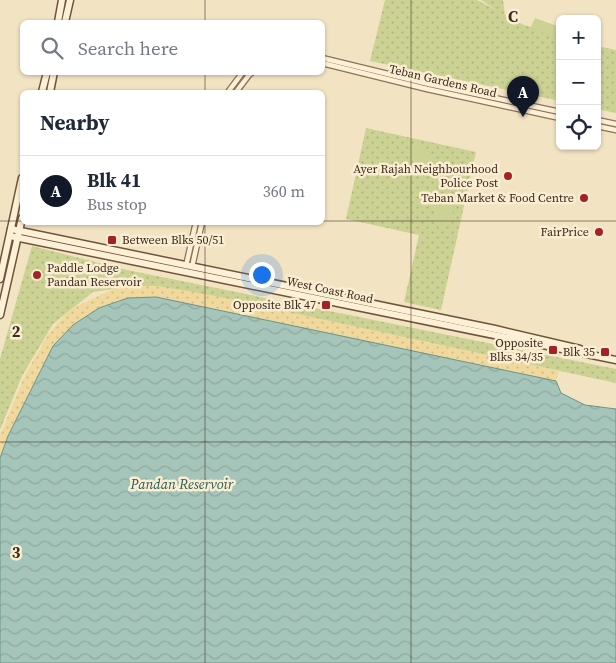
<!DOCTYPE html>
<meta charset="utf-8">
<style>
body{margin:0;font-family:"Source Serif 4",serif;background:#f6f6f7;color:#1f2937}
.controls{position:absolute;right:15px;top:15px;display:grid;overflow:hidden;border-radius:8px;box-shadow:0 1px 4px #0004}
.controls button{width:45px;height:45px;display:grid;place-items:center;padding:0;border:0;border-bottom:1px solid #e0e1e3;background:#fff;color:#1f2937;font:25px sans-serif}
.you{position:absolute;left:261px;top:274px;width:18px;height:18px;margin:-12px;border:4px solid #fff;border-radius:50%;background:#1a73e8;box-shadow:0 0 0 8px #1a73e833}
.badge{display:grid;place-items:center;width:32px;height:32px;border-radius:50%;background:#111827;color:#fff;font-size:16px;font-weight:700}
.pin{position:absolute;translate:-50% -41px;filter:drop-shadow(0 1px 2px #0008)}
.pin::after{content:'';position:absolute;top:26px;width:18px;height:15px;background:inherit;clip-path:polygon(0 0,100% 0,50% 100%)}
.list{margin:0;padding:0;list-style:none}
h2{display:flex;justify-content:space-between;align-items:center;height:65px;margin:0;padding:0 20px;font-size:21px}
h2 small{font-size:16px;font-weight:400;color:#747a83}
.list li{display:grid;grid-template-columns:32px 1fr auto;gap:15px;align-items:center;box-sizing:border-box;height:70px;padding:0 20px;border-top:1px solid #e0e1e3}
.list b{display:block;font-size:19px;white-space:nowrap}
.list p{margin:0;font-size:16px;white-space:nowrap;color:#747a83}
.list em{font-size:16px;font-style:normal;color:#747a83}
.icon{flex:none;width:28px;height:28px;fill:none;stroke:currentColor;stroke-width:2;stroke-linecap:round;stroke-linejoin:round}
.map{position:relative;flex:none;width:616px;height:663px;overflow:hidden}
.search{position:absolute;background:#fff;box-shadow:0 1px 4px #0004;left:20px;top:20px;width:305px;height:55px;display:flex;align-items:center;gap:12px;box-sizing:border-box;padding:0 18px;border-radius:8px;color:#747a83;font-size:19px}
.panel{position:absolute;background:#fff;box-shadow:0 1px 4px #0004;left:20px;top:90px;width:305px;height:135px;border-radius:8px}
.map>svg:first-child{display:block}
.grass{fill:url(#grass-dots)}
.sand{fill:url(#sand-dots)}
.garden{fill:#ccd294}
.water{fill:url(#water-waves);stroke:#6a9488}
.lines{fill:none;stroke-linecap:round;stroke-linejoin:round}
.street-casing{stroke:#8e7357;stroke-width:7}
.secondary-casing{stroke:#70543a;stroke-width:9}
.street{stroke:#fcf0d6;stroke-width:4.5}
.secondary{stroke:#fcf0d6;stroke-width:6}
.grid{fill:none;stroke:#3d2b1d;stroke-width:1;stroke-opacity:0.55}
.poi-dot{fill:#a42125;stroke:#f9edd2;stroke-width:2}
.labels{text-anchor:middle;dominant-baseline:central;stroke-width:5;stroke-linejoin:round;paint-order:stroke}
.street-label{font-size:12px;fill:#3d2b1d;stroke:#f9edd2}
.poi-label{font-size:12px;fill:#3d2b1d;stroke:#f9edd2;text-anchor:end}
.water-label{font-size:14px;font-style:italic;fill:#2a5e59;stroke:#f9edd2}
.grid-label{font-size:16px;text-anchor:middle;font-weight:bold;fill:#3d2b1d;stroke:#f9edd2;stroke-width:5;stroke-linejoin:round;paint-order:stroke}
</style>
<div class="map">
<svg width="616" height="663" viewBox="0 0 616 663">
<defs>
<pattern id="grass-dots" width="8" height="8" patternUnits="userSpaceOnUse" patternTransform="scale(1.25)"><rect width="8" height="8" fill="#ccd294"/><path d="M2 2h.1M6 6h.1" fill="none" stroke="#b0b47f" stroke-width="1.8" stroke-linecap="round"/></pattern>
<pattern id="sand-dots" width="8" height="8" patternUnits="userSpaceOnUse" patternTransform="scale(1.25)"><rect width="8" height="8" fill="#f1d89c"/><path d="M2 2h.1M6 6h.1" fill="none" stroke="#d0ba86" stroke-width="1.8" stroke-linecap="round"/></pattern>
<pattern id="water-waves" width="16" height="10" patternUnits="userSpaceOnUse" patternTransform="scale(1.25)"><rect width="16" height="10" fill="#a5c5ba"/><path d="M0 5q4-4 8 0t8 0" fill="none" stroke="#8fa99f"/></pattern>
</defs>
<rect width="100%" height="100%" fill="#f2e3c2"/>
<g class="grass">
<polygon points="385,0 477,0 496,10 481,0 503,0 505,15 524,25 560,35 560,101 370,61"/>
<polygon points="597,46 616,50 616,113 597,109"/>
<polygon points="366,128 476,152 441,310 404,302 419,235 346,219"/>
<polygon points="32,246 127,270 616,369 616,383 329,321 157,286 136,286 93,292 53,324 22,376 0,430 0,359"/>
</g>
<polygon class="sand" points="136,286 157,286 211,295 559,371 556,381 156,297 53,346 8,435 0,458 0,435 25,375 49,333 71,309 111,290"/>
<g class="garden">
<polygon points="535,18 560,27 560,38 530,29"/>
<polygon points="419,144 434,162 422,172 407,153"/>
<polygon points="439,194 456,198 450,225 432,221"/>
</g>
<polygon class="water" points="156,297 556,381 561,393 585,405 616,409 616,663 0,663 0,458 8,436 53,346 73,325 99,308 128,298"/>
<g class="lines">
<defs>
<g id="street">
<polyline points="322,58 429,84 560,112"/>
<polyline points="322,63 427,89 560,118"/>
<polyline points="228,92 243,72"/>
<polyline points="236,92 249,75 253,72"/>
<polyline points="597,120 616,124"/>
<polyline points="597,126 616,130"/>
<polyline points="186,266 196,222"/>
<polyline points="192,267 202,222"/>
</g>
<g id="secondary">
<polyline points="58,22 62,0"/>
<polyline points="65,22 70,0"/>
<polyline points="42,92 47,72"/>
<polyline points="50,92 54,72"/>
<polyline points="11,229 495,329 580,349"/>
<polyline points="10,236 616,360"/>
<polyline points="0,279 22,178"/>
<polyline points="0,315 22,218"/>
</g>
</defs>
<use href="#street" class="street-casing"/>
<use href="#secondary" class="secondary-casing"/>
<use href="#street" class="street"/>
<use href="#secondary" class="secondary"/>
</g>
<path class="grid" d="M205,0V22M411,0V663M205,72V92M0,221H22M322,221H616M205,222V663M0,442H616"/>
<g class="poi-dot">
<circle cx="508" cy="176" r="5"/>
<circle cx="584" cy="198" r="5"/>
<circle cx="599" cy="232" r="5"/>
<rect x="107" y="235" width="10" height="10" rx="2.5"/>
<circle cx="37" cy="275" r="5"/>
<rect x="321" y="300" width="10" height="10" rx="2.5"/>
<rect x="548" y="345" width="10" height="10" rx="2.5"/>
<rect x="600" y="347" width="10" height="10" rx="2.5"/>
</g>
<g class="labels">
<g class="street-label">
<text transform="translate(443 81) rotate(13)">Teban Gardens Road</text>
<text transform="translate(330 290) rotate(12)">West Coast Road</text>
</g>
<g class="poi-label">
<text x="498" y="169">Ayer Rajah Neighbourhood<tspan x="498" dy="14">Police Post</tspan></text>
<text x="574" y="198">Teban Market &amp; Food Centre</text>
<text x="589" y="232">FairPrice</text>
<text x="122" y="240" text-anchor="start">Between Blks 50/51</text>
<text x="47" y="268" text-anchor="start">Paddle Lodge<tspan x="47" dy="14">Pandan Reservoir</tspan></text>
<text x="316" y="305">Opposite Blk 47</text>
<text x="543" y="343">Opposite<tspan x="543" dy="14">Blks 34/35</tspan></text>
<text x="595" y="352">Blk 35</text>
</g>
<g class="water-label">
<text x="182" y="484">Pandan Reservoir</text>
</g>
</g>
<g class="grid-label">
<text x="513" y="22">C</text>
<text x="16" y="337">2</text>
<text x="16" y="558">3</text>
</g>
</svg>
<div class="controls">
<button>+</button>
<button>−</button>
<button><svg class="icon" aria-label="locate" viewBox="0 0 24 24"><circle cx="12" cy="12" r="6"/><path d="M12 2v4M12 18v4M2 12h4M18 12h4"/></svg></button>
</div>
<div class="you"></div>
<div class="pin badge" style="left:523px;top:117px">A</div>
<div class="search"><svg class="icon" aria-label="search" viewBox="0 0 24 24"><circle cx="10" cy="10" r="6"/><path d="M15 15l6 6"/></svg>Search here</div>
<section class="panel">
<h2>Nearby<small></small></h2>
<ul class="list">
<li><span class="badge">A</span><div><b>Blk 41</b><p>Bus stop</p></div><em>360 m</em></li>
</ul>
</section>
</div>
